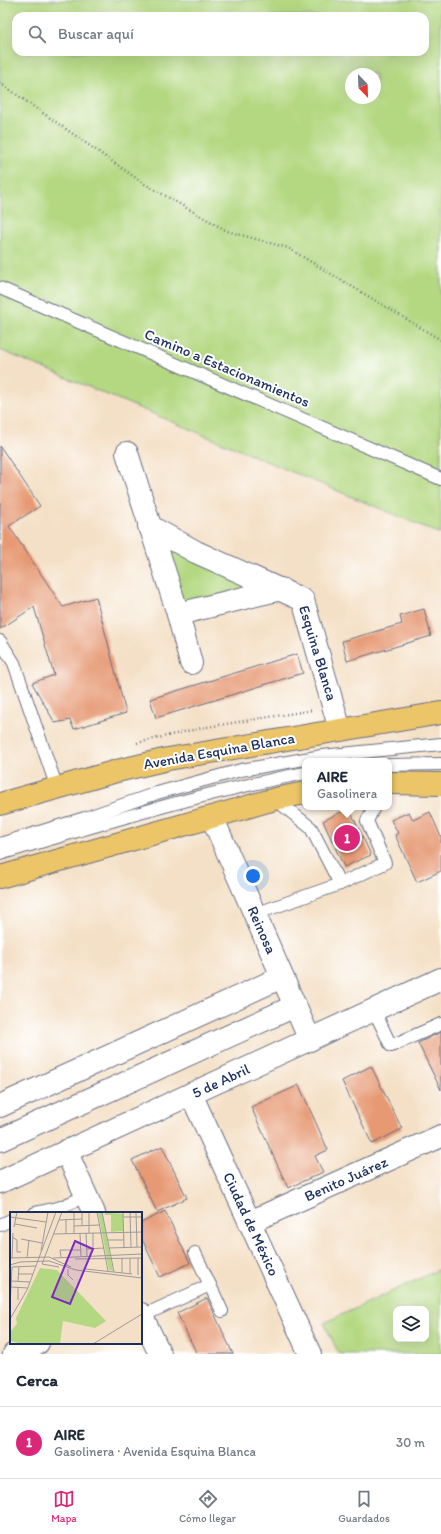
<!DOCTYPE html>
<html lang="es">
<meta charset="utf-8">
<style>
body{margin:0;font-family:Itim,sans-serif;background:#f6f6f7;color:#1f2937}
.controls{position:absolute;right:12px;bottom:12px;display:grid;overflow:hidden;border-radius:8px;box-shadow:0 4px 16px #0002}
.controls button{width:36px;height:36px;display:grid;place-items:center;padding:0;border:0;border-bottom:1px solid #e0e1e3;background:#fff;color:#1f2937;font:20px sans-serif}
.compass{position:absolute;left:345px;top:68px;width:36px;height:36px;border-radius:50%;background:#fff;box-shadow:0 4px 16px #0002;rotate:157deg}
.you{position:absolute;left:253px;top:876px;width:14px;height:14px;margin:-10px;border:3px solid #fff;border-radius:50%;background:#1a73e8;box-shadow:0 0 0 6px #1a73e833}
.badge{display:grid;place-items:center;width:26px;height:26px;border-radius:50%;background:#db2777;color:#fff;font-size:13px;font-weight:700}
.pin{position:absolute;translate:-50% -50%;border:2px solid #fff;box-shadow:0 1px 4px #0006}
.popup{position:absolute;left:302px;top:758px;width:90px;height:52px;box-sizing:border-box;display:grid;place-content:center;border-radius:8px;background:#fff;filter:drop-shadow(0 1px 3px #0005);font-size:13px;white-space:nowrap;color:#747a83}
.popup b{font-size:15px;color:#1f2937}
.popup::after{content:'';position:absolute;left:50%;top:100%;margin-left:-8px;border:8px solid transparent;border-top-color:#fff}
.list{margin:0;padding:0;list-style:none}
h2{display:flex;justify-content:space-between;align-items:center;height:52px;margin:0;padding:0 16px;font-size:17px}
h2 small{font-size:13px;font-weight:400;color:#747a83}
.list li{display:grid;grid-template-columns:26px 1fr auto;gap:12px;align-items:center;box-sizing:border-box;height:72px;padding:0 16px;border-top:1px solid #e0e1e3}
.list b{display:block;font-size:15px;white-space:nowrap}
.list p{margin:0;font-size:13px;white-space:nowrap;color:#747a83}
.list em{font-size:13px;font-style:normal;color:#747a83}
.icon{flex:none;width:22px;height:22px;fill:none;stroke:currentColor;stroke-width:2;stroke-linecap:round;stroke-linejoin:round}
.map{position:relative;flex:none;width:441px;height:1354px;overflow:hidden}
.search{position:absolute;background:#fff;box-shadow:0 4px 16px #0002;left:12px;right:12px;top:12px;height:44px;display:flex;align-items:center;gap:10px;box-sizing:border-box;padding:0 14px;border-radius:12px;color:#747a83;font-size:15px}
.sheet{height:124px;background:#fff}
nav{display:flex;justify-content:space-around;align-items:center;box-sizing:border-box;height:56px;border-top:1px solid #e0e1e3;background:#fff;font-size:11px;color:#747a83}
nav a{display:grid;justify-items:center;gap:2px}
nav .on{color:#db2777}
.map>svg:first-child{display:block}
.green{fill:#b4d881;stroke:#688470;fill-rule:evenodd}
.building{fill:#e69973}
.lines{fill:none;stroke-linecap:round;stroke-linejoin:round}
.lane-casing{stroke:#676d82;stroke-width:14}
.street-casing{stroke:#676d82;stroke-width:24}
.primary-casing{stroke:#676d82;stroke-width:24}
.path{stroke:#676d82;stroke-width:2.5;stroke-dasharray:1 3;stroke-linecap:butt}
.lane{stroke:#fff;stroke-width:12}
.street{stroke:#fff;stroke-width:22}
.primary{stroke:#edc569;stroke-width:22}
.labels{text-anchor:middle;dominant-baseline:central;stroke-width:4;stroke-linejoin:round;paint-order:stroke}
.street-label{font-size:15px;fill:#1b2f5e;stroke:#fff}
.inset-road{fill:none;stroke:#9d999c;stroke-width:1}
.view{fill:#7b2cbf;fill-opacity:0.15;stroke:#7b2cbf;stroke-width:2}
.inset-edge{fill:none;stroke:#1b2f5e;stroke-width:2}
</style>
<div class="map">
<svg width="441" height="1354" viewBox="0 0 441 1354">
<rect width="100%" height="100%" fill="#fff"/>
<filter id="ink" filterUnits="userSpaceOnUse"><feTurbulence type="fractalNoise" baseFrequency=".025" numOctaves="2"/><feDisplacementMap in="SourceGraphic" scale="8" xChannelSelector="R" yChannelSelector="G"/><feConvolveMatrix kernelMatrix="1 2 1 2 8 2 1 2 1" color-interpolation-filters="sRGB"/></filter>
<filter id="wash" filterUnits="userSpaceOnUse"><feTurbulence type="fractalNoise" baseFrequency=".012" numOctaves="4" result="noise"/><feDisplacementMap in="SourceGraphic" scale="16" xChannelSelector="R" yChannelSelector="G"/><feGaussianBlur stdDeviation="0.9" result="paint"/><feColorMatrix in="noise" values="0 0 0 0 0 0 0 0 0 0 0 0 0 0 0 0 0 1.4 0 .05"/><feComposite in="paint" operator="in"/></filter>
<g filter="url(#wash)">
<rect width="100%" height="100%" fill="#f4e0c6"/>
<g class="green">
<path d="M0,0H441V534L0,350ZM16,16H425V52H16ZM351,74H375V98H351Z"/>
<polygon points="161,543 258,586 184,604"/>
<path d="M438,1270L441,1278V1354H339L324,1323ZM396,1309H426V1339H396Z"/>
</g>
<g id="blocks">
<g class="building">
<polygon points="0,446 40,506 9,526 63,607 96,597 126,713 74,729 70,720 55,723 32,683 54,675 34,607 0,629"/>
<polygon points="424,609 431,636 347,661 342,641 402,624 400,616"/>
<polygon points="297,654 303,673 156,718 150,699"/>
<polygon points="349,808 371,855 344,867 323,821"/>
<polygon points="409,812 413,820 430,812 441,837 441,871 417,882 395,835 398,833 391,820"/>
<polygon points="441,1032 441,1090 418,1043"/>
<polygon points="371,1066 402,1129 372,1144 342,1081"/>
<polygon points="299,1085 328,1150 315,1156 323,1172 288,1188 251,1107"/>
<polygon points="162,1146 187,1198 157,1212 132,1160"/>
<polygon points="165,1211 190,1263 160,1277 141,1237 141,1223"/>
<polygon points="207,1298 233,1354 197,1354 177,1313"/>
</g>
</g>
</g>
<g filter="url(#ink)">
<use href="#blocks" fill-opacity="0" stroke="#676d82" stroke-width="1"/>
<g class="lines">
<defs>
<g id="lane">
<polyline points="0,288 441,479"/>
<polyline points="0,641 14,663 57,788"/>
<polyline points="389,765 441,764"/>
<polyline points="0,844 85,818 157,793 241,770 322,756 441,744"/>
<path d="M0,854C101,824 201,793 305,773"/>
<polyline points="340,884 385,863 367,821 374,807"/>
<polyline points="255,914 340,884 311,828 275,799"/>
<polyline points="374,1010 391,1046 441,1024"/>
<polyline points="35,1213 61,1207 86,1196"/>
<polyline points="0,1225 11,1220"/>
<polyline points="195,1253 222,1311"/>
<polyline points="142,1316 210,1285"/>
</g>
<g id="street">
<polyline points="127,453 178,614 191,663"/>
<polyline points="149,526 196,552 303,600 340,730"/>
<polyline points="178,614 281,589"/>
<polyline points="212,817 310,1040"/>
<polyline points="191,1094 310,1354"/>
<polyline points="0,1106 282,977"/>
<polyline points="0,1140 295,1006"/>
<polyline points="66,1151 94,1213"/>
<polyline points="0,1182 441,979"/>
<polyline points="250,1222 441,1136"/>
<polyline points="141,1314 160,1354"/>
<polyline points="14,1354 38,1343"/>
</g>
<g id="primary">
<polyline points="389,783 441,784"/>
<polyline points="0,804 117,771 168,759 441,713"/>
<polyline points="0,877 275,799 305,793"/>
</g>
</defs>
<use href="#lane" class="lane-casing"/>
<use href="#street" class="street-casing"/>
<use href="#primary" class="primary-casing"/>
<g class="path">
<polyline points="0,83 143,183 227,231 288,248 441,340"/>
<polyline points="137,743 201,728 313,710"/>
</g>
<use href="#lane" class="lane"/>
<use href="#street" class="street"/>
<use href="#primary" class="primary"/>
</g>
</g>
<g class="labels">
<g class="street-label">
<text transform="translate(227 368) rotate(23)">Camino a Estacionamientos</text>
<text transform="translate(318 653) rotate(73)">Esquina Blanca</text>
<text transform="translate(219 751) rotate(-10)">Avenida Esquina Blanca</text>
<text transform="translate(262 930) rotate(66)">Reinosa</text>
<text transform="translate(221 1081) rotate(-25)">5 de Abril</text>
<text transform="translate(346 1179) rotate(-24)">Benito Juárez</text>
<text transform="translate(251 1224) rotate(65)">Ciudad de México</text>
</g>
</g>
<g transform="translate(10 1212)">
<rect width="132" height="132" fill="#f4e0c6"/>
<path d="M88,0H92L103,59L99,58ZM95,0L113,2V19L101,20V3H95ZM30,56L47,58L96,109L85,116L53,109L50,132H13L0,129V120L7,112L6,106Z" fill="#b4d881"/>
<path class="inset-road" d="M64,0V22M72,0V14M79,0V21M87,0L98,59M92,0L104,60M113,0L114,36M120,0L121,35M126,0L127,35M0,5L36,10M114,5H132M56,7V22M49,8L72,7M5,12L27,16M64,14L89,13M4,15L7,0M76,21L77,44M83,21V37M44,22L132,20M70,22L71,44M2,25L7,28V40H11M11,27L32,31M98,28H114M99,36L132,35M77,37L94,36M31,39L38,0M51,45L50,38H71M0,46L39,45L61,55M2,46L3,21M17,46L19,28M43,46L132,42M112,46V61M120,46V62M128,46V63M65,47L132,46M0,53L10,50L39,49L66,58L132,66M2,55L26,54M49,55L32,52L52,0M58,57V63L63,68M76,57L122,62M9,62H23M1,69L20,70M8,69L9,55M1,75L18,76M8,88V75M0,95L2,55M0,107L17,78L46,0M83,132L132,102"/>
<path class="view" d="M65,29L83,37L60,92L42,85Z"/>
<rect width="132" height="132" class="inset-edge"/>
</g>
</svg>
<div class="controls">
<button><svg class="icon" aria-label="layers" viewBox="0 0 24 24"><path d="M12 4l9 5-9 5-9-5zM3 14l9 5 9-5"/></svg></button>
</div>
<svg class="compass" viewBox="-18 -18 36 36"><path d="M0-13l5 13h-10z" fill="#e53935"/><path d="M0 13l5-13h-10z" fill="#747a83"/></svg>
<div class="you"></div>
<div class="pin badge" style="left:347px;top:838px">1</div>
<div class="popup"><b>AIRE</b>Gasolinera</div>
<div class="search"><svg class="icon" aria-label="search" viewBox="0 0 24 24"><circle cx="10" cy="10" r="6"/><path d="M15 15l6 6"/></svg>Buscar aquí</div>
</div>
<section class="sheet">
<h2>Cerca<small></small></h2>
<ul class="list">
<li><span class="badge">1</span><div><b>AIRE</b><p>Gasolinera · Avenida Esquina Blanca</p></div><em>30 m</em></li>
</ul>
</section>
<nav>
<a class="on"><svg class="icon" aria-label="map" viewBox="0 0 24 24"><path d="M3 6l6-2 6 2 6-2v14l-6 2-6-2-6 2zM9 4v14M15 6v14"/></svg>Mapa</a>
<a><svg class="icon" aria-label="directions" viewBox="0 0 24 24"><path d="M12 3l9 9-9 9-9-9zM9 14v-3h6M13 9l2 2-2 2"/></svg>Cómo llegar</a>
<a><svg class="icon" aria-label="saved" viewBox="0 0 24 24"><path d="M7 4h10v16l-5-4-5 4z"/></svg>Guardados</a>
</nav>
